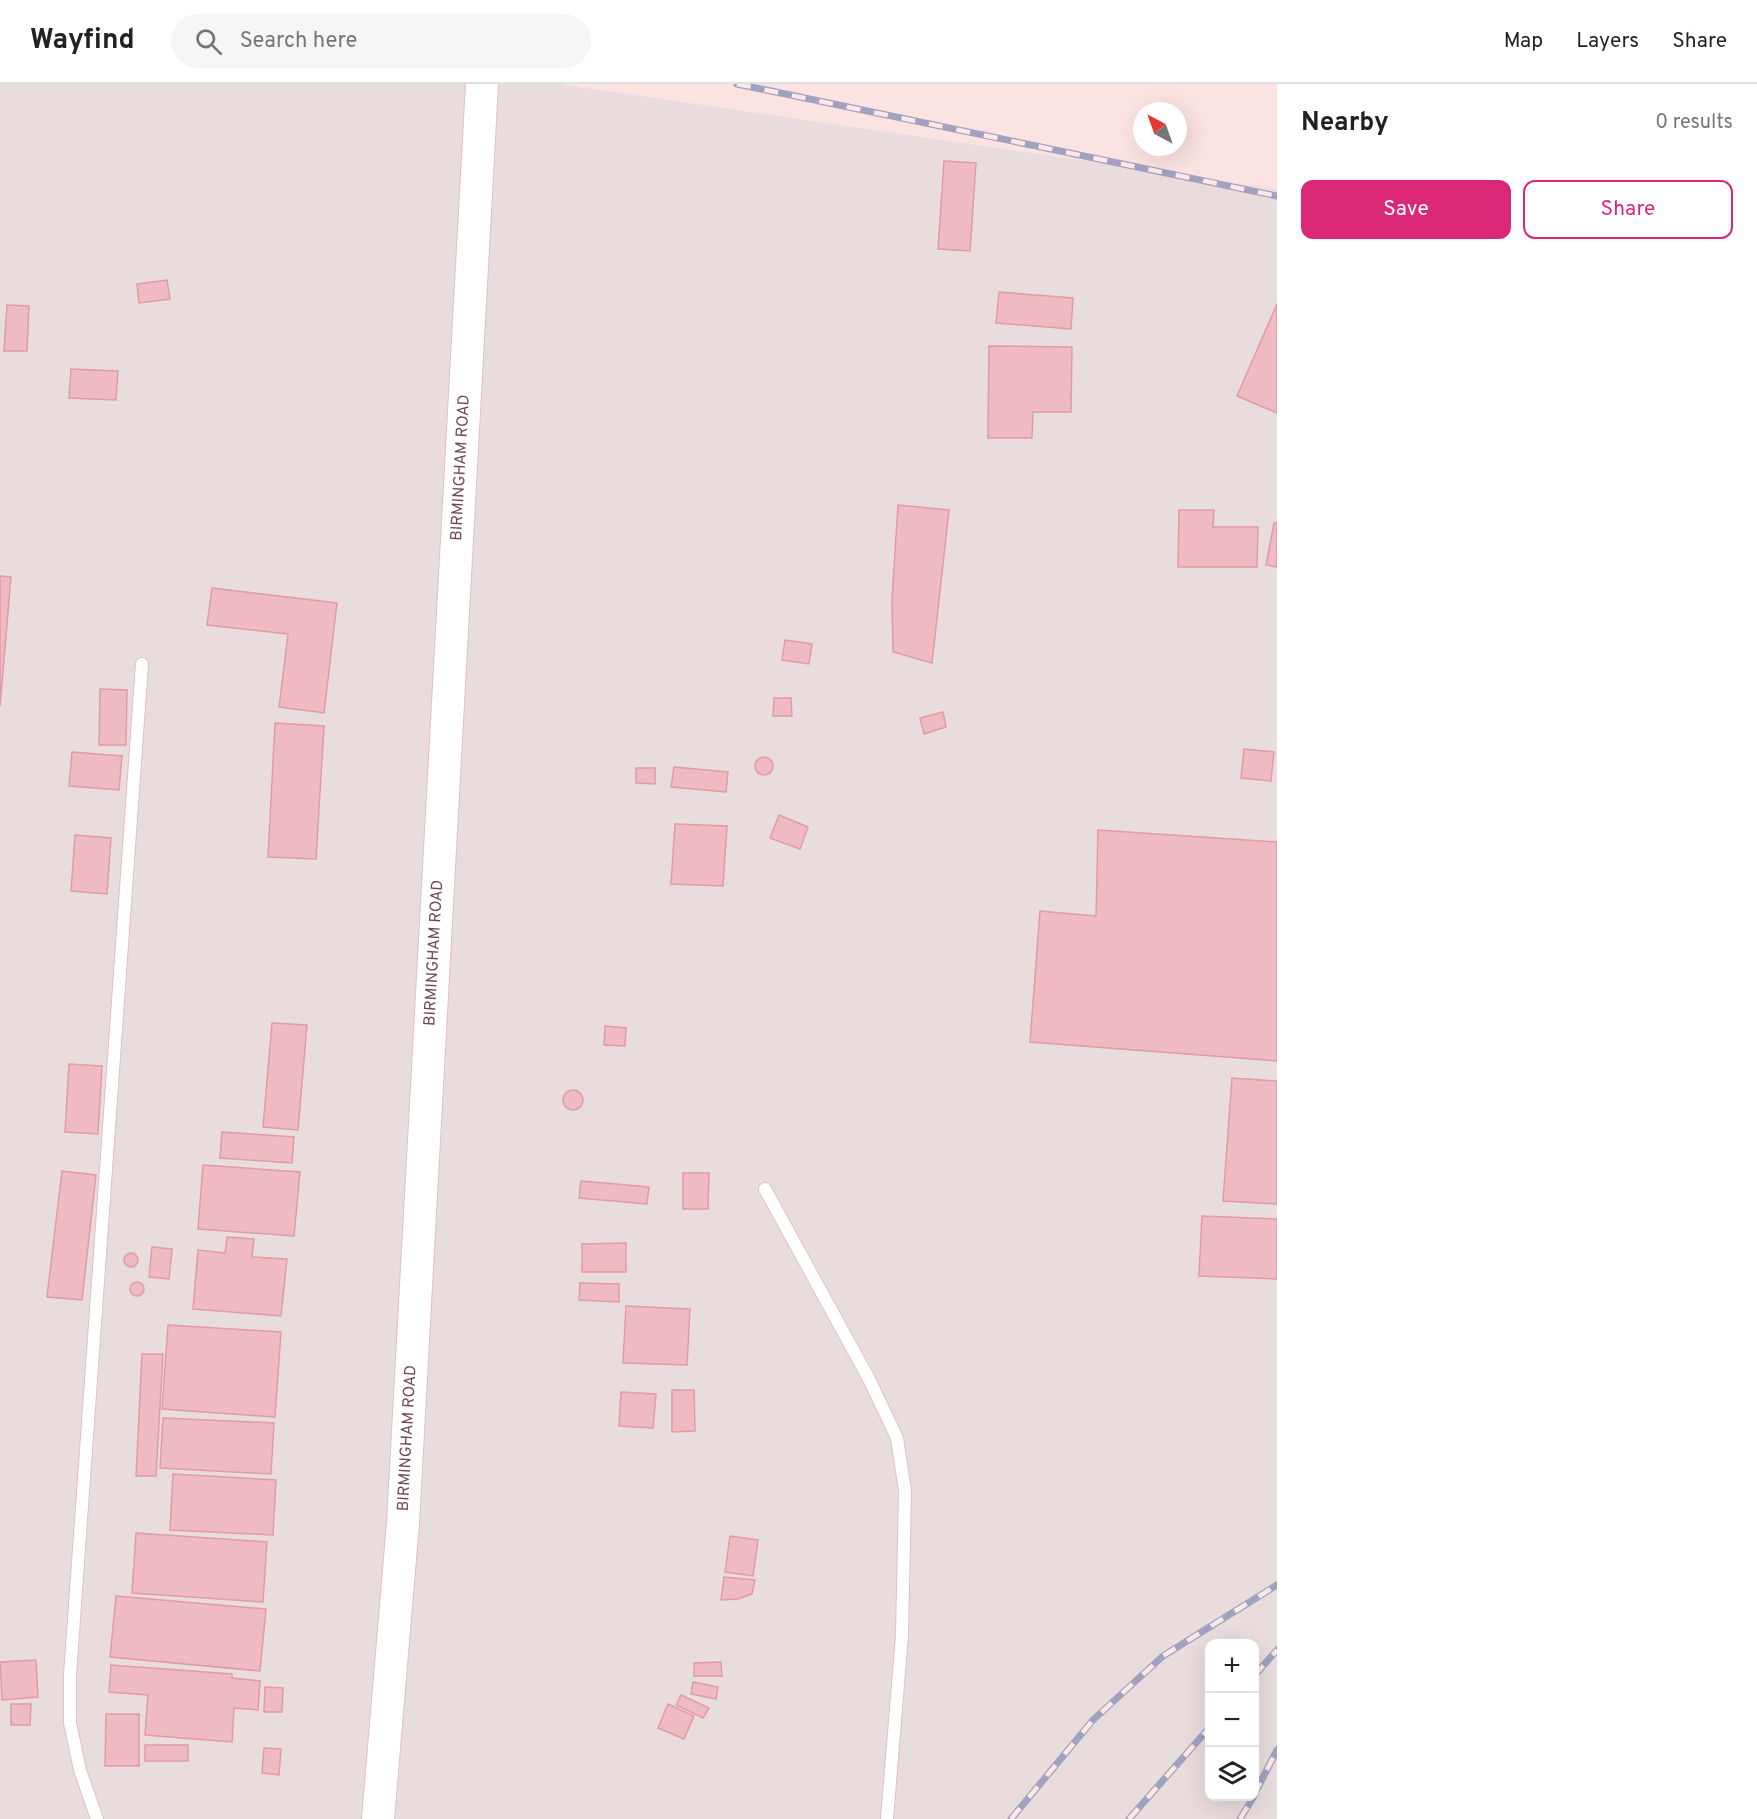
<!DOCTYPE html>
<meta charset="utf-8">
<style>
body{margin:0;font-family:Overpass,sans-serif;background:#f6f6f6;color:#222}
.controls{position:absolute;right:18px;bottom:18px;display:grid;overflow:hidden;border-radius:12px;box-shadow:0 6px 24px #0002}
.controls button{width:54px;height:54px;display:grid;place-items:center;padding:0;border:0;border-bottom:2px solid #e0e0e0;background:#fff;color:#222;font:30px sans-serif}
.compass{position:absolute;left:1133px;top:18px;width:54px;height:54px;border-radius:50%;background:#fff;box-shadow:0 6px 24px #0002;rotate:319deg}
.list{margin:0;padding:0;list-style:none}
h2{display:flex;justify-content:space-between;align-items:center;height:78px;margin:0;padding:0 24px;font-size:26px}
h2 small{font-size:20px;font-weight:400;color:#767676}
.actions{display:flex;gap:12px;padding:18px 24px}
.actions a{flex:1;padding:14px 0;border:2px solid #db2777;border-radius:12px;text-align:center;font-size:21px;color:#db2777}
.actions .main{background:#db2777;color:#fff}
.icon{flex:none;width:33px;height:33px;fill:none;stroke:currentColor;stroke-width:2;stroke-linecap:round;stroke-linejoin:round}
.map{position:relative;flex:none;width:1277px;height:1735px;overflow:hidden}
header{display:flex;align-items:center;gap:36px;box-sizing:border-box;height:84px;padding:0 30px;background:#fff;border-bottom:2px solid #e0e0e0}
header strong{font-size:28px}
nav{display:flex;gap:33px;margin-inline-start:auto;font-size:21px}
.search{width:420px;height:54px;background:#f6f6f6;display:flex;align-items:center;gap:15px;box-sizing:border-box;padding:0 21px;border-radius:33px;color:#767676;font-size:22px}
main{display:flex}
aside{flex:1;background:#fff}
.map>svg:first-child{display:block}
.industrial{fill:#e9dcdd;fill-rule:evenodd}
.building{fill:#efbac1;stroke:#e09ba6;stroke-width:1.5}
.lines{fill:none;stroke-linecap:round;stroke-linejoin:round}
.service-casing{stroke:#e0c0c2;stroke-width:14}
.tertiary-casing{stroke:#e0c0c2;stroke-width:34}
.service{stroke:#fff;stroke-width:12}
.tertiary{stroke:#fff;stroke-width:32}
.rail-casing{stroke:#a1a1c2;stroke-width:7}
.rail{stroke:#fee8e6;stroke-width:4.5;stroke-dasharray:14;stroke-linecap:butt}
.labels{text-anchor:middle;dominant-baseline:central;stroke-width:4.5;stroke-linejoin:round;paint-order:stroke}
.street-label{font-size:16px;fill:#704950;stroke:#fee8e6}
</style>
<header>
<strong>Wayfind</strong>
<div class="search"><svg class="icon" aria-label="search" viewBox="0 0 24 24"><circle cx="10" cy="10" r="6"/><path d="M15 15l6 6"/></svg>Search here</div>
<nav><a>Map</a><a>Layers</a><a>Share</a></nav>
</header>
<main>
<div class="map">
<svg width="1277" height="1735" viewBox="0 0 1277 1735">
<rect width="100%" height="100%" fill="#fbe3e1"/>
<path class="industrial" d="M0,0H559L1277,105V1735H0ZM1210,1560H1254V1712H1210Z"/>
<g class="building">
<polygon points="944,77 976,79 970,167 938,165"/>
<polygon points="167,196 170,215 139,219 137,200"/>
<polygon points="999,208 1073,214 1071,245 996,239"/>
<polygon points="1277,220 1277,329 1237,312"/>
<polygon points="7,221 29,222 27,267 4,267"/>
<polygon points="989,262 1072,263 1071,328 1033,328 1032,354 988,354"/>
<polygon points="71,285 118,287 116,316 69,314"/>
<polygon points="898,421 949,426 932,579 893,568 892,516"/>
<polygon points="1179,426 1214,426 1213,443 1258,443 1257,483 1178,483"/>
<polygon points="1274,439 1277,439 1277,483 1266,481"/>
<polygon points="0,492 11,493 0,622"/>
<polygon points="212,504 337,519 324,629 279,623 288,550 207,541"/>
<polygon points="785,556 812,560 809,580 782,576"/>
<polygon points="100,605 127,606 126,661 99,661"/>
<polygon points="774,614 791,614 792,632 773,632"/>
<polygon points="943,628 946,643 924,650 920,634"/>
<polygon points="275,639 324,642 316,775 268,773"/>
<polygon points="1244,665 1274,668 1271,697 1241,694"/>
<polygon points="72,668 122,672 119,706 69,702"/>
<circle cx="764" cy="682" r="9"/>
<polygon points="674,683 728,688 726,708 671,703"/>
<polygon points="636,684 655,684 655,700 636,699"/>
<polygon points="779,731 808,743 800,765 770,754"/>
<polygon points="675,740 727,742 723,802 671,800"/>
<polygon points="1098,746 1277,758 1277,977 1030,958 1040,827 1096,832"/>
<polygon points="75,751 111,754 107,810 71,807"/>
<polygon points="272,939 307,941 298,1046 263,1043"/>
<polygon points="605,942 626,944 625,962 604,961"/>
<polygon points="69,980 102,982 98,1050 65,1048"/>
<polygon points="1232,994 1277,997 1277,1120 1223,1117"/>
<circle cx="573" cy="1016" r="10"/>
<polygon points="222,1048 294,1053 292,1079 220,1074"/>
<polygon points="203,1081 300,1088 294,1152 198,1145"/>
<polygon points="62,1087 96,1091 82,1216 47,1213"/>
<polygon points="683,1089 709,1089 708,1125 683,1125"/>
<polygon points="581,1097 649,1103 647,1120 579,1114"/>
<polygon points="1202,1132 1277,1135 1277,1195 1199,1192"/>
<polygon points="227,1153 254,1155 252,1173 287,1175 281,1232 193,1225 198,1166 225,1169"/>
<polygon points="626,1159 626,1188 582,1188 582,1160"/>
<polygon points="152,1163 172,1165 169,1195 149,1193"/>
<circle cx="131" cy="1176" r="7"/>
<circle cx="137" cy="1205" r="7"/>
<polygon points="580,1199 619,1200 619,1218 579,1216"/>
<polygon points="626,1222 690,1225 687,1281 623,1279"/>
<polygon points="168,1241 281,1248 275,1333 162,1325"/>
<polygon points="142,1270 163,1270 156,1392 136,1392"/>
<polygon points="672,1306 694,1306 695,1347 672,1348"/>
<polygon points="621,1308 656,1310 653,1344 619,1342"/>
<polygon points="163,1334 274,1339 271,1390 160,1384"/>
<polygon points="173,1390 276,1396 273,1451 170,1446"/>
<polygon points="136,1449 267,1458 263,1518 132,1509"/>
<polygon points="730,1452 758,1456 753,1492 725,1488"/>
<polygon points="724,1493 755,1496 752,1510 738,1515 721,1516"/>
<polygon points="116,1512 266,1525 260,1587 110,1573"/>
<polygon points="36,1576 38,1613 2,1616 0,1578"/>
<polygon points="721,1578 722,1592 694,1592 694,1579"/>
<polygon points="111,1581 232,1590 232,1594 260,1597 258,1626 234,1624 232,1658 145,1651 148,1611 109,1608"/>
<polygon points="693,1598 718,1603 716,1615 691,1610"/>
<polygon points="265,1603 283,1604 282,1628 264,1628"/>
<polygon points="681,1611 709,1624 703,1634 676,1621"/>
<polygon points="11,1620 31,1620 30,1641 11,1641"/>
<polygon points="668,1620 694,1632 684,1655 658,1644"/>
<polygon points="106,1630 139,1630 139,1682 105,1682"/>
<rect x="145" y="1661" width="43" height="16"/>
<polygon points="264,1664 281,1665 279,1691 262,1689"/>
</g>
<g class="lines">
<defs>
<g id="service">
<polyline points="765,1105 869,1295 897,1354 905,1407 902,1551 887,1735"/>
<polyline points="97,1735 80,1686 70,1639 70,1591 142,580"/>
</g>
<g id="tertiary">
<path id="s1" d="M378,1735L403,1439L482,0"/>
</g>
</defs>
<use href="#service" class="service-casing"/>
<use href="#tertiary" class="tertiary-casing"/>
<use href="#service" class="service"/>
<use href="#tertiary" class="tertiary"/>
<defs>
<g id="rail">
<polyline points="737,0 1277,112"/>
<polyline points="1254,1592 1277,1566"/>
<polyline points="1254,1711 1277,1666"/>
<polyline points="1011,1735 1093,1636 1163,1572 1277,1501"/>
<polyline points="1129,1735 1210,1643"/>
<polyline points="1240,1735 1254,1712"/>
</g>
</defs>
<use href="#rail" class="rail-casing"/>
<use href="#rail" class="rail"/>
</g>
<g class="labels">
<g class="street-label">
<text stroke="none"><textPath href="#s1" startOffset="1354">BIRMINGHAM ROAD</textPath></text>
<text stroke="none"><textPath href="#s1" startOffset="868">BIRMINGHAM ROAD</textPath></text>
<text stroke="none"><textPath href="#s1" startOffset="382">BIRMINGHAM ROAD</textPath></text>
</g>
</g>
</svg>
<div class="controls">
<button>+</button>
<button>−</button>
<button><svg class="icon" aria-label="layers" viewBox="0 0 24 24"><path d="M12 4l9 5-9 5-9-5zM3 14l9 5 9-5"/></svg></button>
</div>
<svg class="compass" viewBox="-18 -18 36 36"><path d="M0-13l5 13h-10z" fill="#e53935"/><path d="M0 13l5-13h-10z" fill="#767676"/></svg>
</div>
<aside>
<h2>Nearby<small>0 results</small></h2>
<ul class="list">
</ul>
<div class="actions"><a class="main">Save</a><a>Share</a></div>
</aside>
</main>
